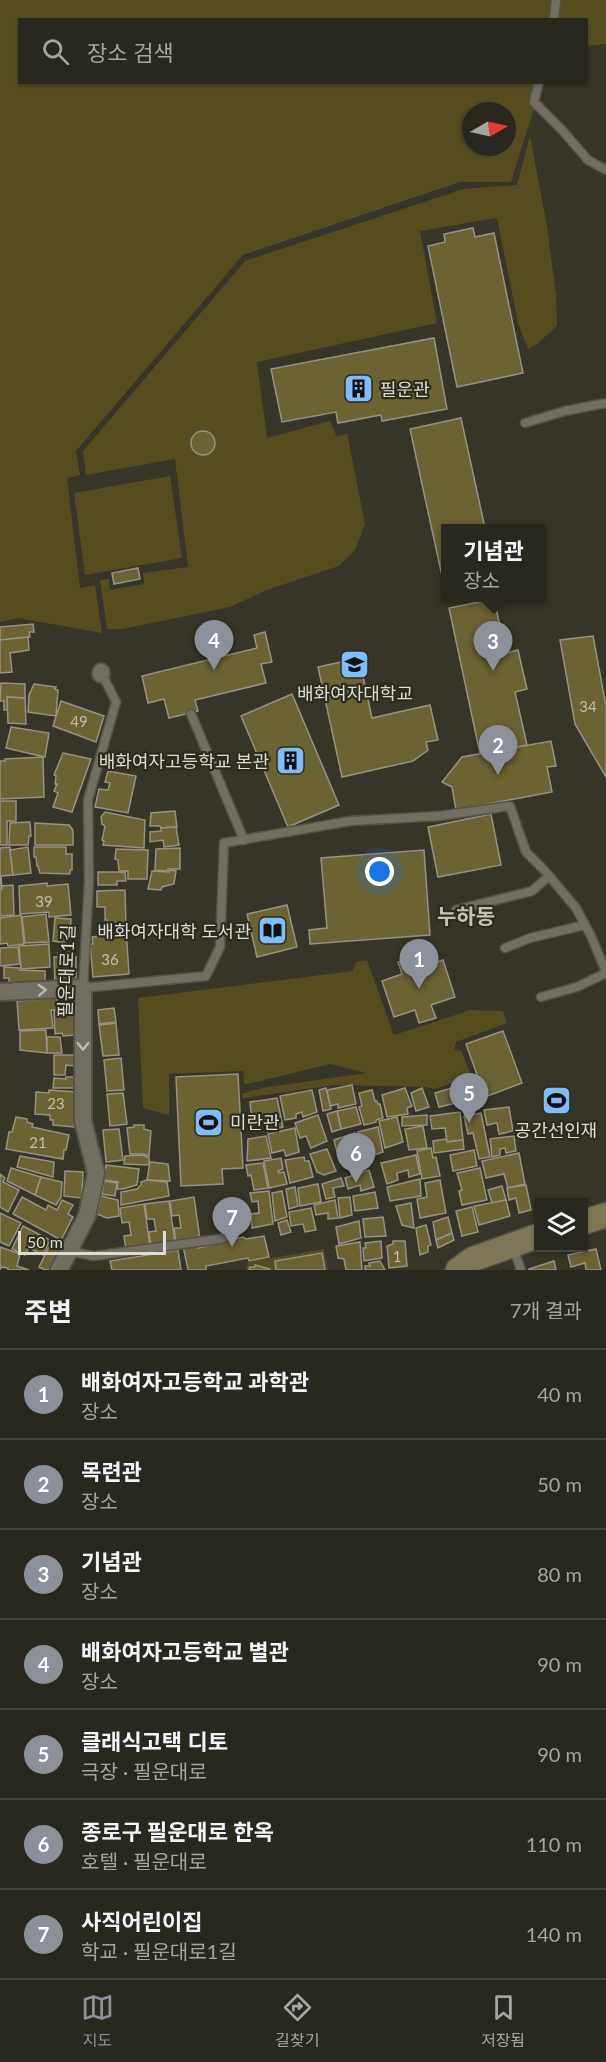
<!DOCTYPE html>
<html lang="ko">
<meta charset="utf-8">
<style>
body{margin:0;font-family:Lato,"Noto Sans KR",sans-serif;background:#35342b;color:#f1f3f6}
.controls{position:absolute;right:18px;bottom:18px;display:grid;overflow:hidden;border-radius:0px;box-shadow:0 2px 4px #0004}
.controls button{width:54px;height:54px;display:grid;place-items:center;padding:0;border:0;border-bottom:2px solid #45443c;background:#29281e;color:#f1f3f6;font:30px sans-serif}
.compass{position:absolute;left:462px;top:102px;width:54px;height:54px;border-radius:50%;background:#29281e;box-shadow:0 2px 4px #0004;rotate:81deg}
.scale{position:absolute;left:18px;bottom:15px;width:148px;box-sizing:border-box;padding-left:6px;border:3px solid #deddd5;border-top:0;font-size:16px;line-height:21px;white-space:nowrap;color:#deddd5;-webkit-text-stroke:4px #2d2b1e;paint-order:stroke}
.you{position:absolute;left:380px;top:872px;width:21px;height:21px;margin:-15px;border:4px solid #fff;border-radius:50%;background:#1a73e8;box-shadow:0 0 0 9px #1a73e833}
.badge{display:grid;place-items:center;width:39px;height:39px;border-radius:50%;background:#8c9099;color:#fff;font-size:20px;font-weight:700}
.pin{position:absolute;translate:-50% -50px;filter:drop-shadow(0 2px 3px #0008)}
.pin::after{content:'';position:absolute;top:32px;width:21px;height:18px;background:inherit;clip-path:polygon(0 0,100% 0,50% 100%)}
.popup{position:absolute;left:441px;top:524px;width:105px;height:78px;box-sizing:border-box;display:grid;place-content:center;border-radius:0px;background:#29281e;filter:drop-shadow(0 2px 4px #0005);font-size:20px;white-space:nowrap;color:#a5a6a4}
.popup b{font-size:22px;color:#f1f3f6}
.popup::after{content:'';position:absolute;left:50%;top:100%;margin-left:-12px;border:12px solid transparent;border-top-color:#29281e}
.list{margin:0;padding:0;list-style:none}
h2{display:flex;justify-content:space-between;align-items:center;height:78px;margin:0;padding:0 24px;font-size:26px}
h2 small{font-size:20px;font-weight:400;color:#a5a6a4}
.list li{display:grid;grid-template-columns:39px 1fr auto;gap:18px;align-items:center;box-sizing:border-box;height:90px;padding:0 24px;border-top:2px solid #45443c}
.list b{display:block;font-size:22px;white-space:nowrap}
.list p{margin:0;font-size:20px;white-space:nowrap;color:#a5a6a4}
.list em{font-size:20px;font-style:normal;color:#a5a6a4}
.icon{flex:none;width:33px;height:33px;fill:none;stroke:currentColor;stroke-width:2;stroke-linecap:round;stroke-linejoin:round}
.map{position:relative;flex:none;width:606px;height:1270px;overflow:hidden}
.search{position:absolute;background:#29281e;box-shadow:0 2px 4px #0004;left:18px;right:18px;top:18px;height:66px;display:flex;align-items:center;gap:15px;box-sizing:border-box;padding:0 21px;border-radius:0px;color:#a5a6a4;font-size:22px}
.sheet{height:708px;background:#29281e}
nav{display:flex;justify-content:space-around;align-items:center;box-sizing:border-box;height:84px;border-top:2px solid #45443c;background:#29281e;font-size:16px;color:#a5a6a4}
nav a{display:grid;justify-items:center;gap:3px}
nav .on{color:#8c9099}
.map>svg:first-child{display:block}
.green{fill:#564d1f;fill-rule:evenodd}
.building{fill:#6c6333;stroke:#969384;stroke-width:1.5}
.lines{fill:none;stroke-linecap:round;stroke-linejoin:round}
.lane-casing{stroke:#545248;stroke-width:11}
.street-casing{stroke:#545248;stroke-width:20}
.secondary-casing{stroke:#545248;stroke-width:27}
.lane{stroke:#726f61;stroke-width:8}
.street{stroke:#726f61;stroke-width:16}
.secondary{stroke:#7e7756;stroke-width:24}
.oneway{stroke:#bebcb2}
.labels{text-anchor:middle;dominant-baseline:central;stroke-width:4.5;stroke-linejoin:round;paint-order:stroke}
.number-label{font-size:15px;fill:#c2beac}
.poi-label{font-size:18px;fill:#deddd5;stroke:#2d2b1e;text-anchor:start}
.street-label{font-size:18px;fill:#deddd5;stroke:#2d2b1e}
.quarter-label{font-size:21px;font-weight:bold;fill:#c5c2b2;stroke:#2d2b1e}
</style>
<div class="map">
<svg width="606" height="1270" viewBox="0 0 606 1270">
<rect width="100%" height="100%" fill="#373528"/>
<g class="green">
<path d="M0,0H606V44L587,46L586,20H20V82L542,83L511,182H460L243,255L76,451L80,475L67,478L80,588L95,585L102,633L18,618L0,622ZM471,111H507V147H471Z"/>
<polygon points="530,136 547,226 556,295 557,326 537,344 528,349 518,323 497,218 420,231 437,323 257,362 267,438 330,421 337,437 347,433 365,524 355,550 339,566 264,591 230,607 123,629 107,629 100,580 109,579 110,590 144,584 143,573 188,567 175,459 86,475 83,451 245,261 464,189 517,185"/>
<polygon points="170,476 182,558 85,575 74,493"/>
<polygon points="367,960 394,1035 471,1010 503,1011 507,1023 456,1042 454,1051 461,1050 472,1077 434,1089 427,1087 334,1085 243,1098 242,1094 262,1088 366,1073 330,1064 248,1084 244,1083 243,1071 169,1074 169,1115 143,1108 138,998 353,971 356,962"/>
<polygon points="324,1249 328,1270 246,1270 248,1263 254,1261"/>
</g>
<g class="building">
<polygon points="473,228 475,237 494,233 523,373 457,387 428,246 445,242 444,234"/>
<polygon points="434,338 447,409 382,421 381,415 338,423 336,412 282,422 271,369"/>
<polygon points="461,418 485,528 445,528 445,575 442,576 410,429"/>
<circle cx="203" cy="443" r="12"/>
<polygon points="138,568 140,579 114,584 112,573"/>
<polygon points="494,599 506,653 518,650 527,689 515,692 527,745 480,754 449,608"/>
<polygon points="33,624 34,632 29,632 30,637 0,640 0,627"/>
<polygon points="265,632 272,662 261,664 266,683 195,700 198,711 169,718 164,699 148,703 142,676 257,648 254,635"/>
<polygon points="593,636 606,706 606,777 575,724 560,640"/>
<polygon points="28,637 29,650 10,653 12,672 0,673 0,640"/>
<polygon points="359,658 372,718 430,705 438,740 426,742 428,750 413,761 342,777 318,667"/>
<polygon points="1,683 25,684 25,698 7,697 8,710 4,710 4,701 0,701"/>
<polygon points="34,684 56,687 55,689 58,690 56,716 28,712 29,695"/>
<polygon points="292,694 339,805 288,827 241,716"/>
<polygon points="7,697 25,698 26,724 8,723"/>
<polygon points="61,701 104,716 96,742 53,726"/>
<polygon points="11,727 49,733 45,757 6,748"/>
<polygon points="551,741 556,766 547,767 552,792 456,810 452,787 442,782 462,757"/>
<polygon points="63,753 91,759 72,812 53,807 58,793 54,791 57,784 55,784 56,776 54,775"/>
<polygon points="43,757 44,797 0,799 0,761 5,761 5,759"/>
<polygon points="108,771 136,776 128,813 95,807 99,789 108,790 110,783 105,782"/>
<polygon points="0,801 16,801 16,821 7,821 7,845 0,845"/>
<polygon points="175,811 177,827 161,828 160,826 150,826 151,813"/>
<polygon points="105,812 145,820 144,848 103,845 104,841 102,840 105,826 102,824 101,817"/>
<polygon points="491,814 501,865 438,877 428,827"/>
<polygon points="30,822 31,836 29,836 28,845 9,845 10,823"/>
<polygon points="35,823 69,825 73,830 73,845 35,845"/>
<polygon points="176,827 179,845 164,847 163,840 150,842 150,832 161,831 161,828"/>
<polygon points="10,847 13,875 1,876 2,889 0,890 0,848"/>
<polygon points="28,847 31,873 13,875 10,850"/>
<polygon points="34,847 66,847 66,854 72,854 72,870 70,870 70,874 40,873 38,866 37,866 36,857 34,857"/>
<polygon points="180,848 180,869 168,869 167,871 155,870 156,849"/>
<polygon points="116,849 148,850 147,879 128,879 128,871 119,871 118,860 115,859"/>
<polygon points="424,850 430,935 310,944 309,930 327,928 321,858"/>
<polygon points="169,870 176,871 174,884 162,887 161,890 148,889 152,871 169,872"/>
<polygon points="98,872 125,872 126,881 117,881 117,885 98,885"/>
<polygon points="47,883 47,886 68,884 71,915 49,917 49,912 20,914 19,886"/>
<polygon points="13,885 14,915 0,916 0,890 2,889 2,886"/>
<polygon points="125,890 126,925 108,926 107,920 105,920 105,907 97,907 97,891"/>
<polygon points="287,905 297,947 257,957 247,914"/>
<polygon points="46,914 49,942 25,943 22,917"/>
<polygon points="21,915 24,944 8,946 7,943 0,944 0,918"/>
<polygon points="55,918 71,919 70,937 67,936 66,943 53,941"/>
<polygon points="126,929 129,974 93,977 90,944 93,944 92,937 98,936 98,931"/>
<polygon points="49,944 50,967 21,969 19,946"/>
<polygon points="18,947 20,964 0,966 0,948"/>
<polygon points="73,952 73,957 76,957 76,985 55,986 54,957 59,957 58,953"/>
<polygon points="413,957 417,969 443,960 455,997 431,1005 436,1018 419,1023 415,1010 394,1017 382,981 402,974 398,962"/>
<polygon points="4,967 19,968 19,970 45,971 45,986 19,985 19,983 9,982 9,978 4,978"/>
<polygon points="57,998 57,1010 51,1010 53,1028 19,1030 17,1001"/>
<polygon points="73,1003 75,1035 63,1036 62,1033 55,1034 54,1011 61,1011 61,1004"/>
<polygon points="114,1008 116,1022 99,1024 98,1010"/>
<polygon points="116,1023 119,1055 103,1056 99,1025"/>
<polygon points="46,1030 47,1053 20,1050 20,1031"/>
<polygon points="503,1031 522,1083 485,1097 466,1044"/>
<polygon points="47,1037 60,1037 62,1053 47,1053"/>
<polygon points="54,1055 75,1055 75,1066 66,1065 65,1075 54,1075"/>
<polygon points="121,1058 124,1090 107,1091 104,1060"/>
<polygon points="238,1074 243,1168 222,1169 223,1184 181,1186 176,1077"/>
<polygon points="66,1077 74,1077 74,1088 53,1088 54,1078 66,1079"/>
<polygon points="471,1082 477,1102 465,1105 464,1101 439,1107 435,1093"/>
<polygon points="352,1085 356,1104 338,1108 338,1104 330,1106 327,1090"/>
<polygon points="326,1088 331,1109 323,1111 319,1090"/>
<polygon points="405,1088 412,1106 407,1108 408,1114 387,1117 382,1095"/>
<polygon points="422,1088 429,1107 416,1111 411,1093"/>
<polygon points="49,1090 76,1092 74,1127 53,1125 53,1120 50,1120 50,1115 35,1114 36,1092 49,1093"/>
<polygon points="312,1090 317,1112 303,1117 302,1112 296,1114 296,1118 285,1120 280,1096"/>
<polygon points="372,1090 375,1101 377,1101 378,1104 380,1104 383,1118 376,1120 376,1122 364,1125 359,1107 362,1106 359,1093"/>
<polygon points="123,1093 127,1124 110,1126 107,1094"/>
<polygon points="277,1098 283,1127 267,1132 264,1117 252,1121 250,1102"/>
<polygon points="356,1107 361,1124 341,1129 337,1111"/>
<polygon points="509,1107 513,1131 499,1134 497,1123 487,1125 484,1110"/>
<polygon points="337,1111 341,1129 332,1132 327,1114"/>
<polygon points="460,1112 463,1140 447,1142 445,1128 432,1129 430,1116"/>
<polygon points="481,1113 490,1157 479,1159 473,1133 468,1134 464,1116"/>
<polygon points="318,1115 327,1141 311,1148 306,1136 300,1138 295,1123"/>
<polygon points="427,1115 427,1125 402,1126 402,1117"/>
<polygon points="16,1117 27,1119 27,1122 33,1124 32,1127 69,1135 66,1150 64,1150 63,1159 6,1149 9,1132 12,1132"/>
<polygon points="397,1117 403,1142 385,1148 379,1121"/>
<polygon points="134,1125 144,1125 144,1129 151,1131 149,1156 144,1154 130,1154 127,1128 134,1127"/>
<polygon points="423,1126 427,1148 409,1150 405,1129"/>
<polygon points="378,1127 383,1152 371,1156 368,1143 361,1144 358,1132"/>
<polygon points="295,1128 299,1152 286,1156 284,1150 272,1153 268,1134"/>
<polygon points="119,1129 123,1160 106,1162 103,1130"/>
<polygon points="355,1133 363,1158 350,1163 347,1149 337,1152 334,1140"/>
<polygon points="266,1136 271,1158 247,1161 248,1139"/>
<polygon points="514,1136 516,1151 506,1153 505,1148 500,1149 500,1155 492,1157 490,1139"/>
<polygon points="446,1139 447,1142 463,1140 464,1149 434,1153 433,1141"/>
<polygon points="431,1148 433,1158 436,1157 440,1176 422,1179 417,1151"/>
<polygon points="327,1149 336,1171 324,1175 317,1172 310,1154"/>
<polygon points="474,1150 477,1166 453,1171 450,1155"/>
<polygon points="519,1153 525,1184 508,1188 504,1174 486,1178 482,1161"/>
<polygon points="143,1155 149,1158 149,1165 124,1164 125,1156"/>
<polygon points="416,1155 420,1174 409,1177 408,1170 397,1173 398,1180 387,1184 381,1163"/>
<polygon points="20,1156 54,1162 53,1177 17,1167"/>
<polygon points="304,1157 305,1161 309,1161 313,1177 290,1183 285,1160"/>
<polygon points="281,1158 283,1169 278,1171 279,1173 284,1172 287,1184 269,1188 264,1161"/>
<polygon points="150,1162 168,1164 170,1181 147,1180"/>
<polygon points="263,1163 268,1188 254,1190 251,1175 248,1176 246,1165"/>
<polygon points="106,1165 139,1169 137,1185 123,1189 117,1189 118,1182 104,1180"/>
<polygon points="11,1168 41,1177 35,1195 7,1181"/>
<polygon points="480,1168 487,1200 462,1205 459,1191 462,1190 457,1173"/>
<polygon points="369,1170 374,1187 361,1191 360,1185 348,1189 345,1178"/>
<polygon points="65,1171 83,1172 82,1198 64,1196"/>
<polygon points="0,1174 5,1178 3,1182 19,1190 8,1212 0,1207"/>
<polygon points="41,1177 62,1182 61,1197 56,1205 35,1195"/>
<polygon points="341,1178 344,1186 333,1188 335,1197 326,1199 322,1184"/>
<polygon points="420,1179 421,1196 390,1201 387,1187"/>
<polygon points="147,1180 167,1182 169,1196 121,1205 121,1192 137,1189 141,1185 141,1182"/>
<polygon points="440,1180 446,1213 420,1218 417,1199 427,1197 425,1183"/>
<polygon points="104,1181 117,1183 115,1196 102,1194"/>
<polygon points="318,1184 321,1202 300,1206 298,1188"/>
<polygon points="526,1185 531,1210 519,1213 516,1198 509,1200 507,1188"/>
<polygon points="502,1186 506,1200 492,1203 488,1190"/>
<polygon points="295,1187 298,1206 289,1209 286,1189"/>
<polygon points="269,1191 273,1224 252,1228 251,1214 259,1213 258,1201 252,1202 250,1193"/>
<polygon points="282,1191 287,1217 275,1221 272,1193"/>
<polygon points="375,1192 378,1208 355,1211 353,1196"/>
<polygon points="101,1196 118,1200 119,1216 107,1218 97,1214"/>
<polygon points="22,1197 46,1210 48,1205 57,1210 62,1200 73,1205 68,1214 73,1217 61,1240 13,1214"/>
<polygon points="194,1197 200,1239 176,1242 174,1228 181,1228 179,1215 172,1216 170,1201"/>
<polygon points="350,1197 352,1215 340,1218 338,1198"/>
<polygon points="335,1200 338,1218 328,1219 328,1213 316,1215 314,1205"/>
<polygon points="506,1200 510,1216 479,1225 474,1206"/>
<polygon points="169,1201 175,1243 151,1246 149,1232 156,1231 154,1219 147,1219 145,1204"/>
<polygon points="411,1203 414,1228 402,1225 396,1206"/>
<polygon points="144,1204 150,1246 126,1250 124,1236 131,1235 129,1222 122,1223 120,1208"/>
<polygon points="472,1207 478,1232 462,1236 456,1211"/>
<polygon points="311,1208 316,1230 305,1232 303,1224 291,1226 289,1212"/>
<polygon points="0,1213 21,1223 9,1246 0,1242"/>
<polygon points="383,1217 386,1236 365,1237 363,1219"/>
<polygon points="448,1217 452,1233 436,1240 433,1222"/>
<polygon points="287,1220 291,1232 281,1235 278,1223"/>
<polygon points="359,1221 361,1238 339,1244 336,1227"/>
<polygon points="426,1225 431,1245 428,1246 428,1252 420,1255 416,1228"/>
<polygon points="23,1226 50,1240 43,1255 29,1248 25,1255 12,1249"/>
<polygon points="452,1233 454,1240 438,1248 436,1240"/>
<polygon points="264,1236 269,1257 249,1261 248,1258 206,1266 206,1270 188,1270 183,1246 197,1244 198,1248 243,1237 246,1239"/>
<polygon points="52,1241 65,1248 54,1270 45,1270 39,1267"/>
<polygon points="381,1241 382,1258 364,1261 363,1248 366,1248 365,1243"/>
<polygon points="393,1241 405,1241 407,1266 389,1268 387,1246 393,1244"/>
<polygon points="360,1242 362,1270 346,1270 344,1259 338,1258 336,1246"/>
<polygon points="0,1247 20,1254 17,1266 29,1270 8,1270 8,1268 1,1267 0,1270"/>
<polygon points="596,1249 601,1270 586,1270 585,1263 571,1267 568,1255"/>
<polygon points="178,1250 181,1270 112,1270 110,1261"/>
<polygon points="322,1253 325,1270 276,1270 275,1261"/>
<polygon points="380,1261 385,1270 365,1270 365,1266 370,1266 369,1263"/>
<polygon points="554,1261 556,1270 529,1270 529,1269"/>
<polygon points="255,1265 270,1269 270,1270 249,1270 250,1267 255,1267"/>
</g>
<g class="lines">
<defs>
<g id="lane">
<polyline points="554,20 556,0"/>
<polyline points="539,82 534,102 562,130 588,160 606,170"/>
<polyline points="525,423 565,411 606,403"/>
<polyline points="101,672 116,702 88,800 89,881 83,988 206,976 220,947 224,843 350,821 439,816 510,806 526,852 545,871 576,908 591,936 606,972"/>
<polyline points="191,714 244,840"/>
<polyline points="456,910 532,891 549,876"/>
<polyline points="505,948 530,938 585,925"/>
<polyline points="541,997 577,987 606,973"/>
<polyline points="513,1247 521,1270"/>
<polyline points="69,1251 94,1256 220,1239 235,1233 239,1207"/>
</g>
<g id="street">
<polyline points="101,674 101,672"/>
<polyline points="0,992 83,988 83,1121 96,1173 87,1216 59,1270"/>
</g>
<g id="secondary">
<polyline points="584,1222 606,1215"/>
<polyline points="458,1270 473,1259 538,1236"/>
</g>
</defs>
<use href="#lane" class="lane-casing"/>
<use href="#street" class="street-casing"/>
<use href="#secondary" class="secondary-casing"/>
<use href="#lane" class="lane"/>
<use href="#street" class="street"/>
<use href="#secondary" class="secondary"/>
</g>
<defs><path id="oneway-chevron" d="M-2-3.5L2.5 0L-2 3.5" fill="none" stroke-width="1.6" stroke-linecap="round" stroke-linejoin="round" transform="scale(1.5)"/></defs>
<g class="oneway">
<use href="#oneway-chevron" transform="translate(42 990) rotate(-3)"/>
<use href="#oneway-chevron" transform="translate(83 1046) rotate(90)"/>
</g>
<defs>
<symbol id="building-square" viewBox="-11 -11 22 22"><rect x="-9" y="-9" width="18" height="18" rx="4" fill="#7ebdf9" stroke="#2d2b1e"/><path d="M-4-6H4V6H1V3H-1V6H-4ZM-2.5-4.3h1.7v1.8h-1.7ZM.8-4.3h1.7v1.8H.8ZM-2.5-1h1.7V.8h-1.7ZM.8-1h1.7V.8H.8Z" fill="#111"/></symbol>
<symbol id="university-square" viewBox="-11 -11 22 22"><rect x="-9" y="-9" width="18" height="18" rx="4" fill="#7ebdf9" stroke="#2d2b1e"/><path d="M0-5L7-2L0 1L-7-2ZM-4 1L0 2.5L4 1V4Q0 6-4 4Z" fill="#111"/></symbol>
<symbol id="library-square" viewBox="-11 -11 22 22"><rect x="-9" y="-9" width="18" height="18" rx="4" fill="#7ebdf9" stroke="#2d2b1e"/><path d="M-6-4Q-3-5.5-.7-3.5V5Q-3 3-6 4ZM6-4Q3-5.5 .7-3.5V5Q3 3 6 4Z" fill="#111"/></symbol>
<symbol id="stadium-square" viewBox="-11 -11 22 22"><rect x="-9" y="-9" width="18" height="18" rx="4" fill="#7ebdf9" stroke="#2d2b1e"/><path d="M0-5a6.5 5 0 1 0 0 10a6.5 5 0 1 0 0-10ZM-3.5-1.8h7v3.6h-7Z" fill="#111"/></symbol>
</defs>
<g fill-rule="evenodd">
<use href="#building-square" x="342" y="372" width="33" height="33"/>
<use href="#university-square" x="338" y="648" width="33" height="33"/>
<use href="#building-square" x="274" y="744" width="33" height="33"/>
<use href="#library-square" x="256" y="914" width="33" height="33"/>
<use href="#stadium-square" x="540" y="1084" width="33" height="33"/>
<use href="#stadium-square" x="192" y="1106" width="33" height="33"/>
</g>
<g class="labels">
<g class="number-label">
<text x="588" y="706">34</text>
<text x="79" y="721">49</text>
<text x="44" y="901">39</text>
<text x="110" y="959">36</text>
<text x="56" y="1103">23</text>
<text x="38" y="1142">21</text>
<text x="397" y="1256">1</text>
</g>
<g class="poi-label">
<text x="380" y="389">필운관</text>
<text x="355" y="693" text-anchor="middle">배화여자대학교</text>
<text x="269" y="761" text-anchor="end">배화여자고등학교 본관</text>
<text x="251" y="931" text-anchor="end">배화여자대학 도서관</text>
<text x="230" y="1122">미란관</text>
<text x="556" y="1130" text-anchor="middle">공간선인재</text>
</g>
<g class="street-label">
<text transform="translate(66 971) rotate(-88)">필운대로1길</text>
</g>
<g class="quarter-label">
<text x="466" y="915">누하동</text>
</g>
</g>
</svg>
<div class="controls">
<button><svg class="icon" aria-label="layers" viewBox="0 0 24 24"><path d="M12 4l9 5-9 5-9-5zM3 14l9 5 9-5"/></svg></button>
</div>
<svg class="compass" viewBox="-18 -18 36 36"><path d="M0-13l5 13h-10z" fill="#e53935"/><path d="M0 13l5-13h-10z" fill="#a5a6a4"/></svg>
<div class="scale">50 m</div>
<div class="you"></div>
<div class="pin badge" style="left:419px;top:989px">1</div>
<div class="pin badge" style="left:498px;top:775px">2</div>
<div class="pin badge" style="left:493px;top:671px">3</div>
<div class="popup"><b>기념관</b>장소</div>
<div class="pin badge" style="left:214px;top:670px">4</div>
<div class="pin badge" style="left:469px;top:1123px">5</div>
<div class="pin badge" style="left:356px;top:1183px">6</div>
<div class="pin badge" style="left:232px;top:1247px">7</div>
<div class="search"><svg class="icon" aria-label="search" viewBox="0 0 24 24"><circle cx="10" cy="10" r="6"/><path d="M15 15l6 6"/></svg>장소 검색</div>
</div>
<section class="sheet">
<h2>주변<small>7개 결과</small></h2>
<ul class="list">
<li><span class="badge">1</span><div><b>배화여자고등학교 과학관</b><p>장소</p></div><em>40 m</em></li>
<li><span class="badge">2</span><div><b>목련관</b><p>장소</p></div><em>50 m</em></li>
<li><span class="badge">3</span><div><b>기념관</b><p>장소</p></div><em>80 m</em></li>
<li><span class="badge">4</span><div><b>배화여자고등학교 별관</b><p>장소</p></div><em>90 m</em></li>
<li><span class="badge">5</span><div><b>클래식고택 디토</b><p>극장 · 필운대로</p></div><em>90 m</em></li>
<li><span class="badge">6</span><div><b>종로구 필운대로 한옥</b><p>호텔 · 필운대로</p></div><em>110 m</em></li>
<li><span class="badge">7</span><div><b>사직어린이집</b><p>학교 · 필운대로1길</p></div><em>140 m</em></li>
</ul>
</section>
<nav>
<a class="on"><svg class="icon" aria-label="map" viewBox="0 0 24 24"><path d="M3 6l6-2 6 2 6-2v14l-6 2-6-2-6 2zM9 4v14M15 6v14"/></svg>지도</a>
<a><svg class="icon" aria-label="directions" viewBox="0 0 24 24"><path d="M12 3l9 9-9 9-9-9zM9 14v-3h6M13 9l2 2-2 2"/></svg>길찾기</a>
<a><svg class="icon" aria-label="saved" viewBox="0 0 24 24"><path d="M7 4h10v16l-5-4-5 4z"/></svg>저장됨</a>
</nav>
